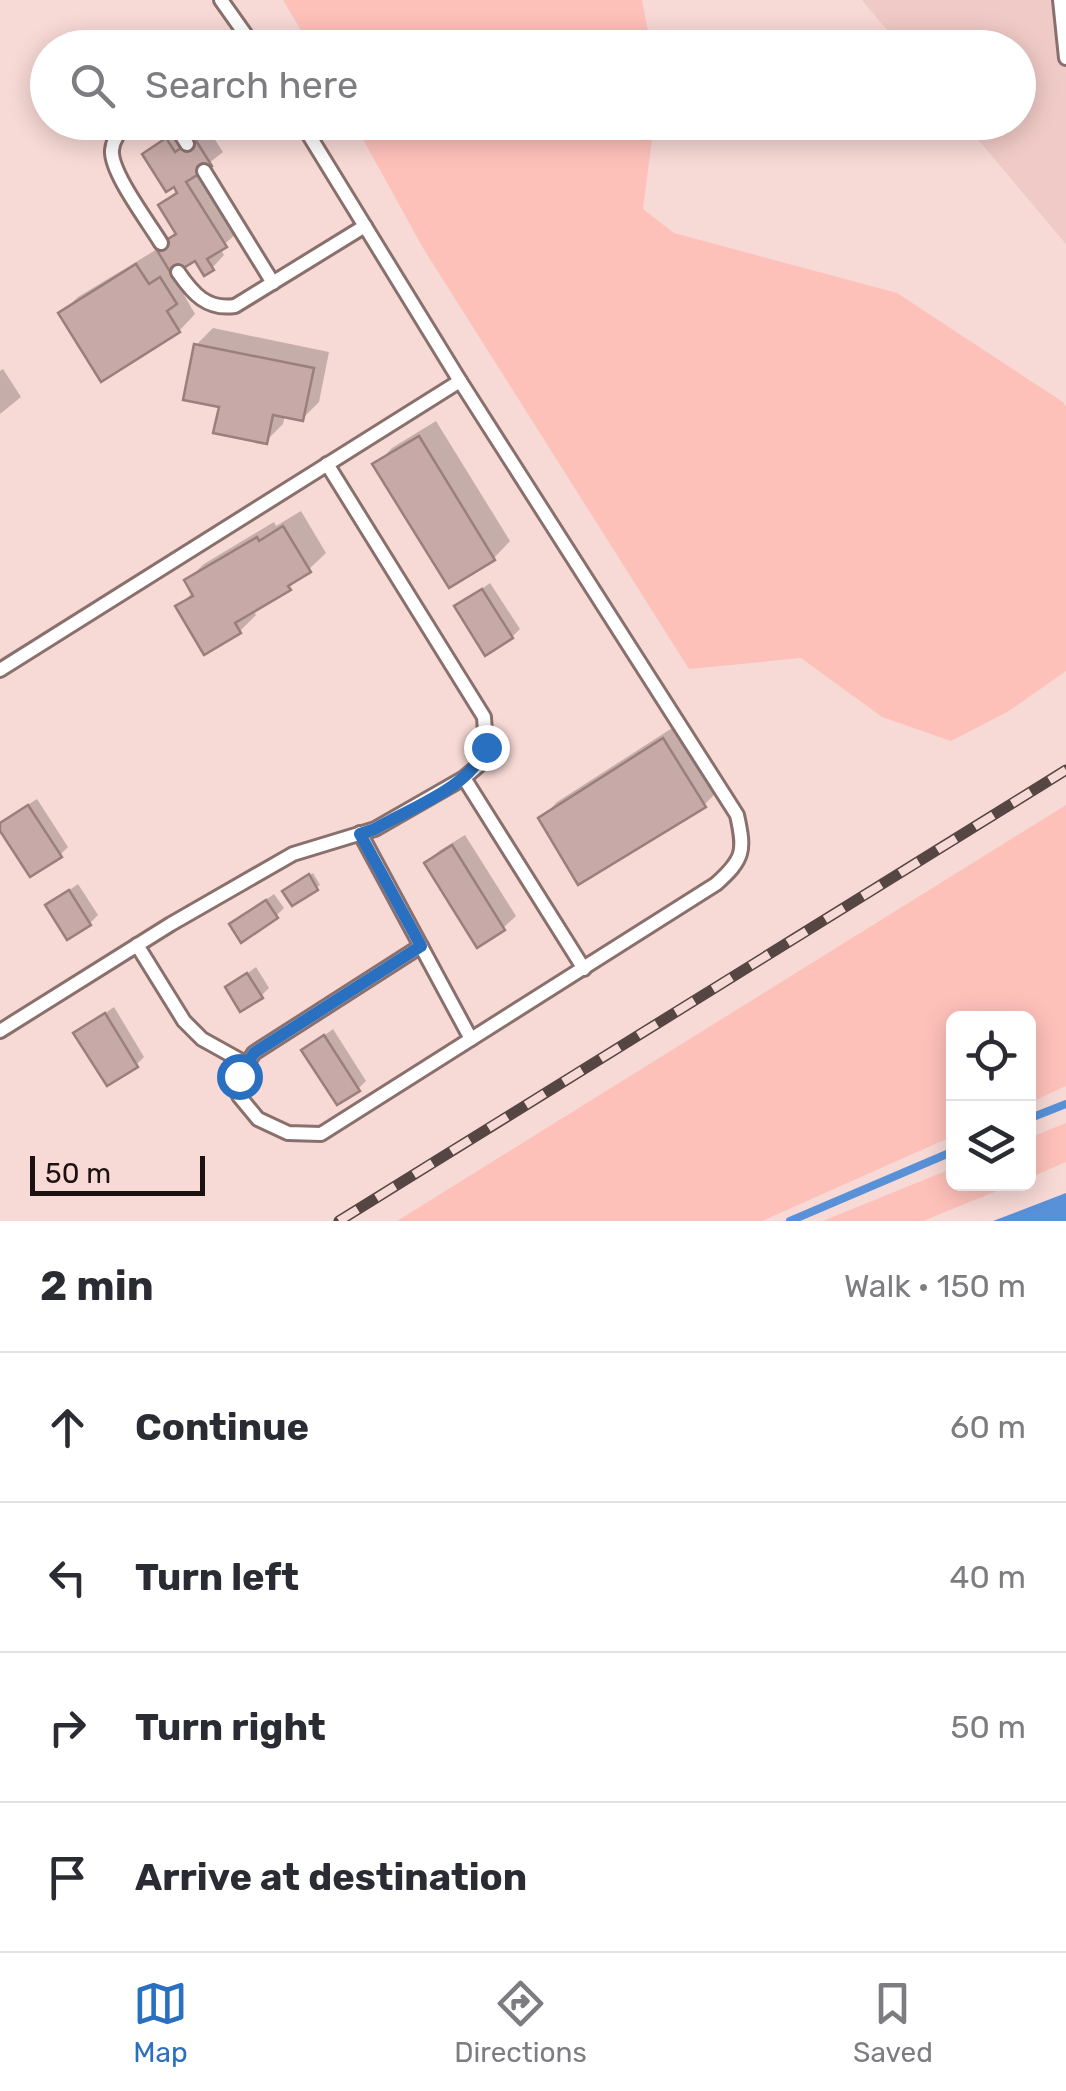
<!DOCTYPE html>
<meta charset="utf-8">
<style>
body{margin:0;font-family:Rubik,sans-serif;background:#f2f2f3;color:#2b2b33}
.controls{position:absolute;right:30px;bottom:30px;display:grid;overflow:hidden;border-radius:15px;box-shadow:0 5px 25px #0003}
.controls button{width:90px;height:90px;display:grid;place-items:center;padding:0;border:0;border-bottom:2px solid #e1e1e2;background:#fff;color:#2b2b33;font:50px sans-serif}
.scale{position:absolute;left:30px;bottom:25px;width:175px;box-sizing:border-box;padding-left:10px;border:5px solid #1b1110;border-top:0;font-size:28px;line-height:35px;white-space:nowrap;color:#1b1110;-webkit-text-stroke:8px #f7d9d5;paint-order:stroke}
.stop{position:absolute;width:30px;height:30px;margin:-22px;border:8px solid #2a70c1;border-radius:50%;background:#fff}
.stop.end{background:#2a70c1;border-color:#fff;box-shadow:0 2px 10px #0008}
.list{margin:0;padding:0;list-style:none}
h2{display:flex;justify-content:space-between;align-items:center;height:130px;margin:0;padding:0 40px;font-size:42px}
h2 small{font-size:32px;font-weight:400;color:#7c7c81}
.list li{display:grid;grid-template-columns:65px 1fr auto;gap:30px;align-items:center;box-sizing:border-box;height:150px;padding:0 40px;border-top:2px solid #e1e1e2}
.list b{display:block;font-size:38px;white-space:nowrap}
.list em{font-size:32px;font-style:normal;color:#7c7c81}
.icon{flex:none;width:55px;height:55px;fill:none;stroke:currentColor;stroke-width:2;stroke-linecap:round;stroke-linejoin:round}
.map{position:relative;flex:none;width:1066px;height:1221px;overflow:hidden}
.search{position:absolute;background:#fff;box-shadow:0 5px 25px #0003;left:30px;right:30px;top:30px;height:110px;display:flex;align-items:center;gap:25px;box-sizing:border-box;padding:0 35px;border-radius:55px;color:#7c7c81;font-size:38px}
.sheet{height:730px;background:#fff}
nav{display:flex;justify-content:space-around;align-items:center;box-sizing:border-box;height:140px;border-top:2px solid #e1e1e2;background:#fff;font-size:28px;color:#7c7c81}
nav a{display:grid;justify-items:center;gap:5px}
nav .on{color:#2a70c1}
.map>svg:first-child{display:block}
.built{fill:#f0cac6}
.green{fill:#fec1ba}
.water{fill:#5891d8}
.shadow{fill:#0003}
.lines{fill:none;stroke-linecap:round;stroke-linejoin:round}
.stream{stroke:#5891d8;stroke-width:8}
.building{fill:#c7aaa7;stroke:#9a7f7c;stroke-width:2.5}
.service-casing{stroke:#8a706d;stroke-width:18}
.service{stroke:#fff;stroke-width:12}
.rail-casing{stroke:#554644;stroke-width:11}
.rail{stroke:#f7d9d5;stroke-width:8;stroke-dasharray:22;stroke-linecap:butt}
.route{stroke:#2a70c1;stroke-width:12}
</style>
<div class="map">
<svg width="1066" height="1221" viewBox="0 0 1066 1221">
<rect width="100%" height="100%" fill="#f7d9d5"/>
<polygon class="built" points="862,0 1066,0 1066,244 964,123 1018,122 1018,48 901,47"/>
<g class="green">
<polygon points="283,0 642,0 651,47 311,47"/>
<polygon points="354,123 654,123 643,209 674,233 897,293 1063,402 1066,407 1066,671 1009,711 951,741 882,717 801,658 689,669 423,248"/>
<polygon points="1066,805 1066,1086 1029,1103 1028,1018 954,1018 953,1136 762,1221 397,1221"/>
<polygon points="1066,1123 1066,1162 1029,1178 1029,1138"/>
<polygon points="953,1168 954,1184 1014,1184 923,1221 823,1221"/>
</g>
<polygon class="water" points="1066,1193 1066,1221 993,1221"/>
<g class="shadow">
<polygon points="179,128 188,141 208,129 223,152 199,171 237,233 220,248 224,255 212,268 196,258 181,267 192,286 184,295 195,314 179,331 61,313 78,297 154,251 177,231 161,205 178,190 145,154"/>
<polygon points="213,328 329,352 319,402 302,419 285,415 283,424 266,441 222,405 196,345"/>
<polygon points="3,369 21,397 0,414 0,371"/>
<polygon points="436,421 510,541 494,558 450,585 376,465 392,448"/>
<polygon points="301,511 326,553 289,588 253,610 256,615 240,631 178,607 194,591 187,580 204,564 274,522 276,526"/>
<polygon points="490,583 520,629 512,637 457,607"/>
<polygon points="680,723 721,788 704,805 541,819 557,802"/>
<polygon points="37,799 68,847 60,855 0,826 7,818"/>
<polygon points="465,835 516,916 503,928 427,863 439,851"/>
<polygon points="313,873 320,885 292,902 289,888"/>
<polygon points="78,884 98,915 90,923 48,905"/>
<polygon points="274,894 284,908 276,916 232,924"/>
<polygon points="256,967 269,988 261,996 228,988"/>
<polygon points="114,1007 144,1057 136,1065 77,1033"/>
<polygon points="333,1029 366,1081 358,1089 305,1050"/>
</g>
<g class="lines">
<g class="stream">
<polyline points="1028,1119 1066,1104"/>
<polyline points="790,1221 954,1151"/>
</g>
</g>
<g class="building">
<polygon points="166,138 175,152 195,139 212,166 186,182 227,247 207,259 214,270 204,276 195,261 172,275 155,247 176,234 158,205 177,193 174,187 166,192 142,154"/>
<polygon points="136,264 149,284 160,277 177,304 167,311 180,332 101,382 58,313"/>
<polygon points="194,344 314,368 303,421 273,415 267,444 213,433 219,407 183,400"/>
<polygon points="419,436 495,560 449,588 372,464"/>
<polygon points="283,526 311,572 288,586 291,590 235,623 241,633 204,655 175,606 193,596 184,580 257,537 259,541"/>
<polygon points="482,589 513,638 485,656 454,606"/>
<polygon points="663,738 706,807 578,885 538,818"/>
<polygon points="28,805 62,857 30,877 0,831 0,823"/>
<polygon points="452,845 505,930 477,948 424,863"/>
<polygon points="309,874 318,890 292,906 282,891"/>
<polygon points="69,890 91,925 67,940 45,905"/>
<polygon points="266,900 278,918 241,943 229,924"/>
<polygon points="247,973 263,998 240,1012 225,987"/>
<polygon points="105,1013 138,1067 107,1086 73,1033"/>
<polygon points="324,1035 360,1091 337,1105 301,1050"/>
</g>
<g class="lines">
<defs>
<g id="service">
<polyline points="221,0 255,48"/>
<polyline points="1060,0 1066,58"/>
<path d="M128,122C121,129 113,139 112,150C110,172 149,223 161,243"/>
<polyline points="173,122 187,144"/>
<path d="M301,122L460,381L737,815C745,851 744,859 716,884L321,1134L288,1133L258,1119L239,1096V1076L254,1053L421,946"/>
<polyline points="204,171 273,283"/>
<path d="M178,272C193,294 207,310 235,306L365,226"/>
<polyline points="0,670 460,381"/>
<polyline points="464,778 584,969"/>
<polyline points="360,833 471,1039"/>
<polyline points="137,945 184,1021 202,1039 247,1064"/>
<polyline points="0,1031 171,924 293,854 375,829 464,778 478,766 486,747 484,717 327,464"/>
</g>
</defs>
<use href="#service" class="service-casing"/>
<use href="#service" class="service"/>
<defs>
<polyline id="rail" points="339,1221 1066,770"/>
</defs>
<use href="#rail" class="rail-casing"/>
<use href="#rail" class="rail"/>
</g>
<g class="lines">
<path class="route" d="M239,1076L254,1053L421,946L360,834L375,829C412,807 470,788 486,747"/>
</g>
</svg>
<div class="controls">
<button><svg class="icon" aria-label="locate" viewBox="0 0 24 24"><circle cx="12" cy="12" r="6"/><path d="M12 2v4M12 18v4M2 12h4M18 12h4"/></svg></button>
<button><svg class="icon" aria-label="layers" viewBox="0 0 24 24"><path d="M12 4l9 5-9 5-9-5zM3 14l9 5 9-5"/></svg></button>
</div>
<div class="scale">50 m</div>
<div class="stop" style="left:239px;top:1076px"></div>
<div class="stop end" style="left:486px;top:747px"></div>
<div class="search"><svg class="icon" aria-label="search" viewBox="0 0 24 24"><circle cx="10" cy="10" r="6"/><path d="M15 15l6 6"/></svg>Search here</div>
</div>
<section class="sheet">
<h2>2 min<small>Walk · 150 m</small></h2>
<ul class="list">
<li><svg class="icon" aria-label="ahead" viewBox="0 0 24 24"><path d="M12 20V5M6 11l6-6 6 6"/></svg><div><b>Continue</b></div><em>60 m</em></li>
<li><svg class="icon" aria-label="left" viewBox="0 0 24 24"><path d="M17 20v-9H6M10 6l-5 5 5 5"/></svg><div><b>Turn left</b></div><em>40 m</em></li>
<li><svg class="icon" aria-label="right" viewBox="0 0 24 24"><path d="M7 20v-9h11M14 6l5 5-5 5"/></svg><div><b>Turn right</b></div><em>50 m</em></li>
<li><svg class="icon" aria-label="arrive" viewBox="0 0 24 24"><path d="M6 21V4h12l-3 4 3 4H6"/></svg><div><b>Arrive at destination</b></div></li>
</ul>
</section>
<nav>
<a class="on"><svg class="icon" aria-label="map" viewBox="0 0 24 24"><path d="M3 6l6-2 6 2 6-2v14l-6 2-6-2-6 2zM9 4v14M15 6v14"/></svg>Map</a>
<a><svg class="icon" aria-label="directions" viewBox="0 0 24 24"><path d="M12 3l9 9-9 9-9-9zM9 14v-3h6M13 9l2 2-2 2"/></svg>Directions</a>
<a><svg class="icon" aria-label="saved" viewBox="0 0 24 24"><path d="M7 4h10v16l-5-4-5 4z"/></svg>Saved</a>
</nav>
